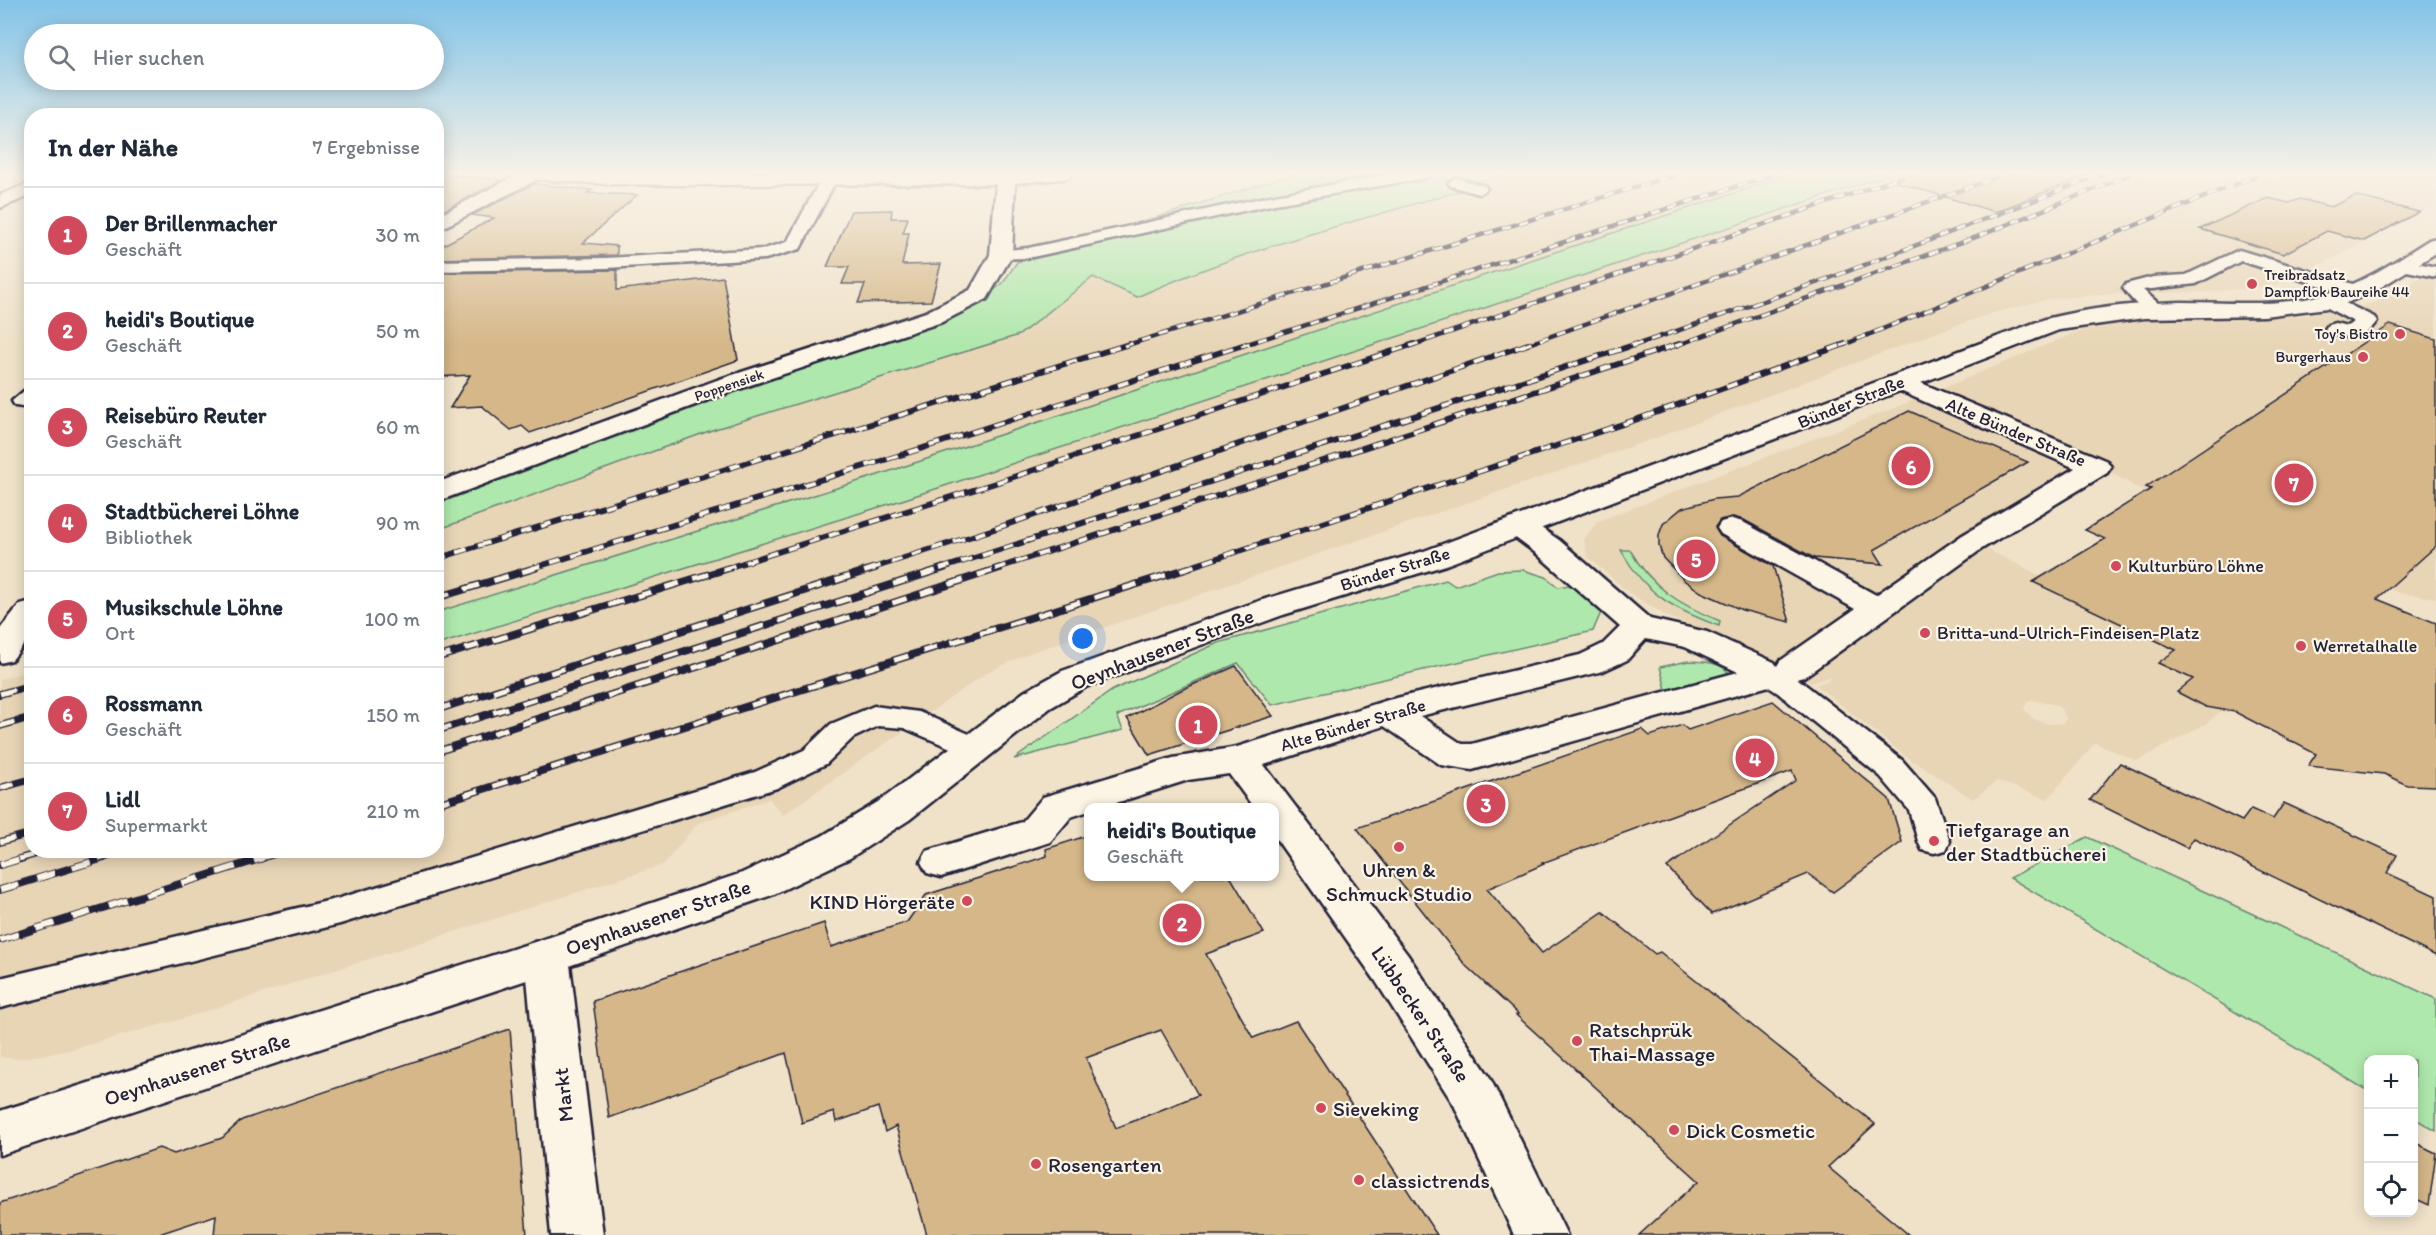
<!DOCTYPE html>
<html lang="de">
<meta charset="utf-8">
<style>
body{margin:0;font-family:Itim,sans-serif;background:#f6f6f7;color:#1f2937}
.controls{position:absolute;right:18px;bottom:18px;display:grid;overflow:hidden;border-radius:12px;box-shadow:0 3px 15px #0003}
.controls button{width:54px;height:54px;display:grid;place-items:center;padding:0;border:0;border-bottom:2px solid #e0e1e3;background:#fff;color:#1f2937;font:30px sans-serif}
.you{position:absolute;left:1083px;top:639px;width:21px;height:21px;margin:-15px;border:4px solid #fff;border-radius:50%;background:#1a73e8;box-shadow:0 0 0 9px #1a73e833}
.badge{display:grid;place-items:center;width:39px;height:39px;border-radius:50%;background:#d1495b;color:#fff;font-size:20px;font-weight:700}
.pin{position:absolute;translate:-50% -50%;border:3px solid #fff;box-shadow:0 2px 6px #0006}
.popup{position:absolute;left:1084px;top:803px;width:195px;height:78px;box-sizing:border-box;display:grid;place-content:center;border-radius:12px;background:#fff;filter:drop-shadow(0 2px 4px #0005);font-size:20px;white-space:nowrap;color:#747a83}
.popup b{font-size:22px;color:#1f2937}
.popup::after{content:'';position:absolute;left:50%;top:100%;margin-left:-12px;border:12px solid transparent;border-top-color:#fff}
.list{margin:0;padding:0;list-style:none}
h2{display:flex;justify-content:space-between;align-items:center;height:78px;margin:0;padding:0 24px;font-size:26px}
h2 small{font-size:20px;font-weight:400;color:#747a83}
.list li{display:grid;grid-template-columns:39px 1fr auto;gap:18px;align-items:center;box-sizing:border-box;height:96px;padding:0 24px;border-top:2px solid #e0e1e3}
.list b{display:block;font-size:22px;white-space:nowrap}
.list p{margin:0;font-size:20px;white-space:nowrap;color:#747a83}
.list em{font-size:20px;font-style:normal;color:#747a83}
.icon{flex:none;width:33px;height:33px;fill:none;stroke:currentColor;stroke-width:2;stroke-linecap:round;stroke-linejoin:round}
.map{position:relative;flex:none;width:2436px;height:1235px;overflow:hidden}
.search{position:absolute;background:#fff;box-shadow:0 3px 15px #0003;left:24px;top:24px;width:420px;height:66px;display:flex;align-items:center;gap:15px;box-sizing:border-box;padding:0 21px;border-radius:33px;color:#747a83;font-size:22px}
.panel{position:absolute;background:#fff;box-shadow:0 3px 15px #0003;left:24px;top:108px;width:420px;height:750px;border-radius:24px}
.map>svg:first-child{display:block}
.built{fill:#e8d5b6;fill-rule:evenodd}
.green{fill:#afe8ac;stroke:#688574;stroke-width:1.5}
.building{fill:#d5b789;stroke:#22223b;stroke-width:1.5;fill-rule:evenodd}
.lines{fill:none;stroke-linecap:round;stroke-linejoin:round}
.lane-casing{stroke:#22223b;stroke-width:5}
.street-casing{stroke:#22223b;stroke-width:5}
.secondary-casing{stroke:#22223b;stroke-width:5}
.lane{fill:#fcf5e5;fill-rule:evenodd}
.street{fill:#fcf5e5;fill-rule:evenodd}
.secondary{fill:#fcf5e5;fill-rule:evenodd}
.rail-far3-casing{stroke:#22223b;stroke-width:4.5}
.rail-far2-casing{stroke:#22223b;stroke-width:6}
.rail-far1-casing{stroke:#22223b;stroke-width:8}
.rail-casing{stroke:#22223b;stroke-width:8}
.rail-far3{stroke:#fcf5e5;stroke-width:3;stroke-dasharray:9;stroke-linecap:butt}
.rail-far2{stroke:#fcf5e5;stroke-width:4;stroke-dasharray:11;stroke-linecap:butt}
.rail-far1{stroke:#fcf5e5;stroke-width:5;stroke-dasharray:15;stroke-linecap:butt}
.rail{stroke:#fcf5e5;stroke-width:6;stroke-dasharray:19;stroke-linecap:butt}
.poi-dot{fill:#d1495b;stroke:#fcf5e5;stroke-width:2}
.labels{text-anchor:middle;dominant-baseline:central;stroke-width:4.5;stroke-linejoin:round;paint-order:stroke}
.far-poi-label{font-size:15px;fill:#22223b;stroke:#fcf5e5;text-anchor:end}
.far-street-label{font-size:15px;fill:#22223b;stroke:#fcf5e5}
.street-label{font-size:18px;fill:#22223b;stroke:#fcf5e5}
.poi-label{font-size:18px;fill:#22223b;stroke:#fcf5e5;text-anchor:start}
.near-street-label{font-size:21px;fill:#22223b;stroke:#fcf5e5}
.near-poi-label{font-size:21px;fill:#22223b;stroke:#fcf5e5;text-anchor:start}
</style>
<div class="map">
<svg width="2436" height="1235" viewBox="0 0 2436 1235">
<rect width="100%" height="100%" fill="#f0e2c9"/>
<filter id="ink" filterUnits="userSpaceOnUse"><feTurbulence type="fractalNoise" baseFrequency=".0167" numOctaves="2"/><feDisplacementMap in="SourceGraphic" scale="12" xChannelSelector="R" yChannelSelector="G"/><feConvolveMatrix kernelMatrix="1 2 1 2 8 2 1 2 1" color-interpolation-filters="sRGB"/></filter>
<g filter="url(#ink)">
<g class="built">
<polygon points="1507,173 2436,173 2436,204 2366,242 2284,282 2262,287 2208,292 2112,294 2049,299 1993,313 1946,329 1653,439 1030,653 988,672 783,815 769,799 698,823 663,865 185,1018 66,1051 17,1059 0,1057 0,679 31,671 32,850 436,850 437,530 712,430 1019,335 1093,277 1137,297 1189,274 1245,254 1483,184 1480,181"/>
<path d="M2436,267V598L2399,593L2134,486L2091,461L2031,493L1961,537L2044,577L2051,591L2176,650L2159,662L2193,679L2177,692L2212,710L2229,697L2232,702L2206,724L2137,761L2095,743L2048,799L1997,781L1973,799L1904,755L1816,685L1831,679L1829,677L1811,683L1792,669L1746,647L1668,617L1628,592L1588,557L1584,539L1598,521L1894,408L2080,331L2105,324L2141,320L2297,316L2359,307L2392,296ZM1732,497L1753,498L1865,540L1883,564L1826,559L1823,553L1761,526H1741L1725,531L1716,539L1769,585L1779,586L1789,619L1742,610L1721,602L1685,581L1672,570L1659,546V535L1663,524L1682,508L1697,503ZM1621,550H1630L1640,568L1656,586L1679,602L1719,621V625L1696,617L1655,593L1633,572ZM2032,700L2056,705L2062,710L2066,719L2063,723L2049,724L2034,719L2024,709L2027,702Z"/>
</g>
<g class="green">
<path d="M1296,173H1507L1481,181L1484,184C1368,218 1248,247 1137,297L1093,277L1019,335L712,430L437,530V504L717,399L966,312L1003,283L1017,262Z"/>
<polygon points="1795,173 1894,173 902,500 437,645 437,612 869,478"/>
<path d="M1621,550H1630C1652,588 1680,605 1720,621L1719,626C1673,609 1645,594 1621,550Z"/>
<polygon points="1523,570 1546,577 1558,587 1575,584 1602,610 1593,631 1272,705 1238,663 1117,716 1123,730 1014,759 1113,690 1218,643 1446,580 1455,586 1498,571"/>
<path d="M1688,661C1703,662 1719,661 1729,673L1725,679L1667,693L1660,667Z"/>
<polygon points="2087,837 2436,999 2436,1131 2414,1118 2414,1060 2368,1060 2368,1091 2010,878"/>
</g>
<g class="building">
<polygon points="436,173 502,180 441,212 436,211"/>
<polygon points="1898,173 2088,173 2088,175 1995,212 1896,182"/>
<polygon points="534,184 592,190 587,193 637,195 583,243 617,246 617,255 436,259 436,249 494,218 472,215"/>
<polygon points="2355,196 2419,212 2364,241 2327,231 2283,254 2200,229 2268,198 2289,203 2300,199 2331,207"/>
<polygon points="892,210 891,218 908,218 903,233 909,233 902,265 941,264 931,301 858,303 865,284 842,284 849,267 827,267 851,211"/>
<polygon points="617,270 617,290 723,277 738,360 530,433 522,426 511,430 482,406 450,408 470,375 436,377 436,273"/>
<polygon points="2390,325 2436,339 2436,546 2377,599 2436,623 2436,786 2407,785 2384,774 2308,766 2316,754 2235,712 2206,707 2177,692 2193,679 2158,663 2176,650 2033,582 2105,539 2085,530 2151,489 2146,487"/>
<polygon points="1909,411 2028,462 1874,550 1883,564 1814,558 1744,520 1733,517 1720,520 1715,527 1720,536 1773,566 1790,622 1742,610 1701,592 1685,581 1663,558 1659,546 1659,535 1663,524 1682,508 1714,499 1738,497"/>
<polygon points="1236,666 1273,716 1149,755 1127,718 1181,690"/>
<polygon points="1773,701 1889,799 1902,842 1833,892 1808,874 1712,914 1667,867 1796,780 1792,771 1542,863 1544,864 1487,889 1542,953 1603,912 1655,954 1660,952 1875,1124 1828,1167 1909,1235 1639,1235 1699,1181 1516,1015 1518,1014 1466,966 1357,828 1642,729 1650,736 1682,725 1688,730"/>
<polygon points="2120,763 2242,821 2251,809 2273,819 2284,803 2397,855 2387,873 2436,896 2436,956 2194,838 2187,848 2090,800"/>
<path d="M1089,835V876H1230L1264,933L1206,954L1253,1038L1296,1021L1437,1235H927L896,1126L885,1132L878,1107L836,1122L834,1112L802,1123L786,1053L609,1118L593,1001L824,923L831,947L907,922L926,895L1047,856L1046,849ZM1161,1030L1198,1095L1116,1128L1086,1058Z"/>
<polygon points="510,1029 527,1235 214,1235 216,1215 156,1235 0,1235 0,1203 159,1148 174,1154 222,1138 242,1120"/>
<polygon points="2414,1142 2436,1153 2429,1205 2414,1198"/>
</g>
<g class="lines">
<defs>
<g id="lane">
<polygon points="1397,173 1433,173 1425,178 1275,204 1028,258 995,259 992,255 995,251 1028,248 1275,195"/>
<polygon points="829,174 837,179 800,249 765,259 606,268 436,271 436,261 606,258 764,249 787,242 821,179"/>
<polygon points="1456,178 1485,186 1487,189 1479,194 1451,186 1448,183"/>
<path d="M2239,250L2363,287L2366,291L2363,295L2357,297L2241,261L2196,284L2143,290L2166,310L2164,314C2147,318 2132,301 2123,288L2126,284L2153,277L2186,275Z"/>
<polygon points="2403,260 2436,267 2436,277 2397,269 2394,265 2397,261"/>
<path d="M2329,295L2374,317L2377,321C2363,341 2349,339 2328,333L2325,329L2328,325L2335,323L2347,326L2354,322L2322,305L2320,301L2322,297Z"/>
<polygon points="32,388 32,405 23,407 15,406 12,401 25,390"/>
<polygon points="1762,661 1772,664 1798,679 1902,760 1935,798 1950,841 1946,850 1934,853 1922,850 1918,841 1909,810 1880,776 1778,693 1752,676 1748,670 1752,664"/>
<polygon points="874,706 919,712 985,741 989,748 985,755 974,758 904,728 878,726 853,738 826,764 777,788 340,924 0,1008 0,978 340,898 755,772 804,750 831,724"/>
</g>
<g id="street">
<polygon points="523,173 1072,173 1070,177 1063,179 1015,183 1012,255 987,299 942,322 735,390 436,502 436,483 717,380 926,312 970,290 990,255 996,184 686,185 609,184 532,179 525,177"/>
<polygon points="32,182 32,195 0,208 0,195"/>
<path d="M1900,374L2107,461L2111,467L2107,473L1983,548L1804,677L1792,680L1780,677L1777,673L1769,686L1472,770L1441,765L1384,726L1264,765L1407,954L1489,1076L1567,1235H1514L1454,1105L1375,980L1275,837V808H1254L1229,774L1188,780L1100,808H1089V811L1071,817L1050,842L941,877L927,873L921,862L927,851L1022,822L1043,797L1173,758L1237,747L1388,700L1580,655L1603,644L1620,627L1537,554L1509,533L1505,527L1509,521L1520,518L1531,521L1559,540L1650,619L1707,632L1774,662L1777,666L1780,661L1855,609L1721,534L1717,528L1721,522L1732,519L1743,522L1876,595L1961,536L2075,468L1891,387L1887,382L1891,377ZM1646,639L1685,647L1738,672L1472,744H1462L1420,716L1603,671L1627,660Z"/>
<polygon points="547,938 563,944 569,956 603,1235 551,1235 525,956 531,944"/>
</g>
<g id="secondary">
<polygon points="521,173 544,173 542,177 436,231 436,217"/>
<path d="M2436,238V253L2378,289L2349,302L2327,308L2264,316L2144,318L2059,330L1446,565L1283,615L1086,687L1050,708L909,820L850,858L772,895L563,968L0,1155V1111L544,939L742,873L822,836L881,800L1024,692L1062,671L1259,601L1424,551L2045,319C2089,308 2136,303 2181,302C2230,302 2285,308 2332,292C2367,281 2398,259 2429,240Z"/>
<polygon points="32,601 32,634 12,660 0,663 0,629 20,604"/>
</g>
</defs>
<use href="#lane" class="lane-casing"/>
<use href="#street" class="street-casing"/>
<use href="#secondary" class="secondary-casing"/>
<use href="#lane" class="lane"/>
<use href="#street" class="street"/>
<use href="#secondary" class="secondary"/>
<defs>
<g id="rail-far3">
<polyline points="1124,346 1681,173"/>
<polyline points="1241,346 1778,173"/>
<polyline points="1410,346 1913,173"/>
<polyline points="1523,346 2009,173"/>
<polyline points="1633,346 1830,278 2106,173"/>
<polyline points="1675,346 1979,236 2134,173"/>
<polyline points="1841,346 2263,173"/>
</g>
<g id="rail-far2">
<polyline points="436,559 1129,344"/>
<polyline points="530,569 920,449 1246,344"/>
<polyline points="724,569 992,484 1414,344"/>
<polyline points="870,569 994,529 1528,344"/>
<polyline points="940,569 1637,344"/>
<polyline points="995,569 1679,344"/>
<polyline points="1184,569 1644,417 1845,344"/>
</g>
<g id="rail-far1">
<polyline points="436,598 535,568"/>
<polyline points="436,658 729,568"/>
<polyline points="0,694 32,685"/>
<polyline points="436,710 875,568"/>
<polyline points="0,726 32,717"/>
<polyline points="436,731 944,568"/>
<polyline points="436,752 1000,568"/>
<polyline points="0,788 32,779"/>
<polyline points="436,804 1189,568"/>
<polyline points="0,842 32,833"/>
<polyline points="19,859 50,850"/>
<polyline points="99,859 129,850"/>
<polyline points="258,859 287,850"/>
</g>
<g id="rail">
<polyline points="0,865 24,858"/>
<polyline points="0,890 104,858"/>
<polyline points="0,940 263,858"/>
</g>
</defs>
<use href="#rail-far3" class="rail-far3-casing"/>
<use href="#rail-far2" class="rail-far2-casing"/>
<use href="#rail-far1" class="rail-far1-casing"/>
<use href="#rail" class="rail-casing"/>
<use href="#rail-far3" class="rail-far3"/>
<use href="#rail-far2" class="rail-far2"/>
<use href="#rail-far1" class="rail-far1"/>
<use href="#rail" class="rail"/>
</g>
</g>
<linearGradient id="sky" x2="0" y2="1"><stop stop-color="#82c3e8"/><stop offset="0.5" stop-color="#f8f2e7"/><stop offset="1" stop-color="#f8f2e7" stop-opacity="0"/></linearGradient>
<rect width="2436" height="346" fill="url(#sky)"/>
<g class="poi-dot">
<circle cx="2252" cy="284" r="6"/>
<circle cx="2400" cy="334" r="6"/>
<circle cx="2363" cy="357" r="6"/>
<circle cx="2116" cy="566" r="6"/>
<circle cx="1925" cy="633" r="6"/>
<circle cx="2301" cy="646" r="6"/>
<circle cx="1934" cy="841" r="6"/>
<circle cx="1399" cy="847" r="6"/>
<circle cx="967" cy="901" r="6"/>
<circle cx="1577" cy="1041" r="6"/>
<circle cx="1321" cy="1108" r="6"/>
<circle cx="1674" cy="1130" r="6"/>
<circle cx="1036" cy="1164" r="6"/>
<circle cx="1359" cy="1180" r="6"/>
</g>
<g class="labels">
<g class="far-poi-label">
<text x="2264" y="275" text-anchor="start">Treibradsatz<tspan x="2264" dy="17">Dampflok Baureihe 44</tspan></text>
<text x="2388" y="334">Toy's Bistro</text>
<text x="2351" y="357">Burgerhaus</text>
</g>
<g class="far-street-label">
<text transform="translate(729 385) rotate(-19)">Poppensiek</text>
</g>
<g class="street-label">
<text transform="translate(1851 402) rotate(-22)">Bünder Straße</text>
<text transform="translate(2016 432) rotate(23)">Alte Bünder Straße</text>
<text transform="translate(1395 569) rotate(-17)">Bünder Straße</text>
<text transform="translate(1353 725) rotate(-16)">Alte Bünder Straße</text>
</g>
<g class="poi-label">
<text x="2128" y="566">Kulturbüro Löhne</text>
<text x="1937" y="633">Britta-und-Ulrich-Findeisen-Platz</text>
<text x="2313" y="646">Werretalhalle</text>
</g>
<g class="near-street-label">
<text transform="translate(1162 649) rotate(-21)">Oeynhausener Straße</text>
<text transform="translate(658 917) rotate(-19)">Oeynhausener Straße</text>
<text transform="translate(1421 1014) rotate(56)">Lübbecker Straße</text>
<text transform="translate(197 1069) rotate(-18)">Oeynhausener Straße</text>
<text transform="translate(563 1095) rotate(-96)">Markt</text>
</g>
<g class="near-poi-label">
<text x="1946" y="829">Tiefgarage an<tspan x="1946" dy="24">der Stadtbücherei</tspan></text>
<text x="1399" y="869" text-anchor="middle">Uhren &amp;<tspan x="1399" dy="24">Schmuck Studio</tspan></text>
<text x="955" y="901" text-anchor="end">KIND Hörgeräte</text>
<text x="1589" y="1029">Ratschprük<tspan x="1589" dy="24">Thai-Massage</tspan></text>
<text x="1333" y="1108">Sieveking</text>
<text x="1686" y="1130">Dick Cosmetic</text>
<text x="1048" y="1164">Rosengarten</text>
<text x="1371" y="1180">classictrends</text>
</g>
</g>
</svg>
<div class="controls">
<button>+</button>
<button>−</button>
<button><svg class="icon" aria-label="locate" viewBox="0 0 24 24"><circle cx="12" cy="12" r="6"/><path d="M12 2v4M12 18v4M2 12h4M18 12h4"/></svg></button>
</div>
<div class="you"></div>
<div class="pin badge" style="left:1198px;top:725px">1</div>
<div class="pin badge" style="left:1182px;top:923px">2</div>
<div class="popup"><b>heidi's Boutique</b>Geschäft</div>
<div class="pin badge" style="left:1486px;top:804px">3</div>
<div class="pin badge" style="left:1755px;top:758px">4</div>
<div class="pin badge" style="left:1696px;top:559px">5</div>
<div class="pin badge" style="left:1911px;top:466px">6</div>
<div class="pin badge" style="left:2294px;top:483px">7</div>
<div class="search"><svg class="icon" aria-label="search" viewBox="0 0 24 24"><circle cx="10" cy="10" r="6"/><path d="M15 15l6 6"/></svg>Hier suchen</div>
<section class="panel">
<h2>In der Nähe<small>7 Ergebnisse</small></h2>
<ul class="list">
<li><span class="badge">1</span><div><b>Der Brillenmacher</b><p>Geschäft</p></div><em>30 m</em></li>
<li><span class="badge">2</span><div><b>heidi's Boutique</b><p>Geschäft</p></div><em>50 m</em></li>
<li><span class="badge">3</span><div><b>Reisebüro Reuter</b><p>Geschäft</p></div><em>60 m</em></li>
<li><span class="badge">4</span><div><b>Stadtbücherei Löhne</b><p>Bibliothek</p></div><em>90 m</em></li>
<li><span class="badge">5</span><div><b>Musikschule Löhne</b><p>Ort</p></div><em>100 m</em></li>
<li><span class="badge">6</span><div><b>Rossmann</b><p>Geschäft</p></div><em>150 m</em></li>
<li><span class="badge">7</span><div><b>Lidl</b><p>Supermarkt</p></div><em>210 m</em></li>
</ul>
</section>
</div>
